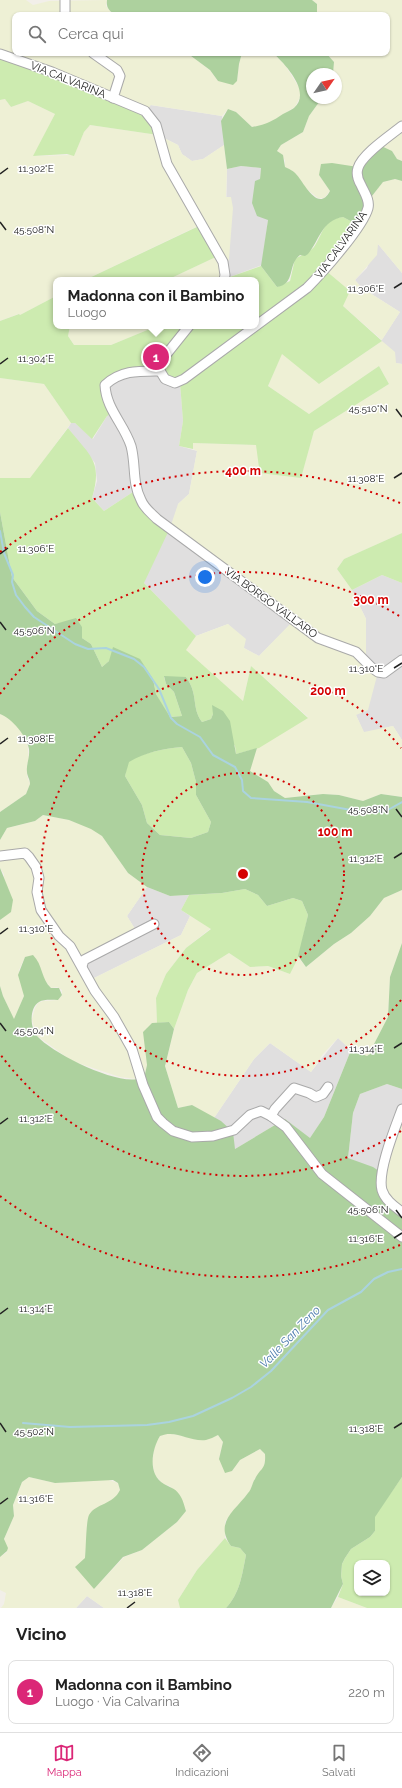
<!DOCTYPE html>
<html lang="it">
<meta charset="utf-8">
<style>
body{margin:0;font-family:Raleway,sans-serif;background:#f2f2f2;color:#222}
.controls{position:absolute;right:12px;bottom:12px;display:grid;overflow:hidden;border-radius:8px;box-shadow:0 1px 3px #0004}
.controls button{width:36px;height:36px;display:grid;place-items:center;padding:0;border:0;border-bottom:1px solid #e0e0e0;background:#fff;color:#222;font:20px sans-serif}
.compass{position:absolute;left:306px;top:68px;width:36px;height:36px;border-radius:50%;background:#fff;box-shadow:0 1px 3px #0004;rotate:56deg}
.you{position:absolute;left:205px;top:577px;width:14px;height:14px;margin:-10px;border:3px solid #fff;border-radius:50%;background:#1a73e8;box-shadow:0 0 0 6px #1a73e833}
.badge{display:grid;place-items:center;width:26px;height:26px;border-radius:50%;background:#db2777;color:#fff;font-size:13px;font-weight:700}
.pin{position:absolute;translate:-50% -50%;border:2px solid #fff;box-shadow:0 1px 4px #0006}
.popup{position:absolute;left:53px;top:277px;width:206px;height:52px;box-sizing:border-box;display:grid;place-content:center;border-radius:8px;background:#fff;filter:drop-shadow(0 1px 3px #0005);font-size:13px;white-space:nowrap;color:#767676}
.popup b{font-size:15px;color:#222}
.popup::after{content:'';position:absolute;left:50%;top:100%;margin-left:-8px;border:8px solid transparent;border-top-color:#fff}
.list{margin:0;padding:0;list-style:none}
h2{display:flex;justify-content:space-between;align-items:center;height:52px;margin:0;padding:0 16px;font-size:17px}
h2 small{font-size:13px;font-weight:400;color:#767676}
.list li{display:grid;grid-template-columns:26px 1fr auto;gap:12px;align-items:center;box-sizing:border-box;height:64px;margin:0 8px 8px;padding:0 8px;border:1px solid #e0e0e0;border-radius:8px}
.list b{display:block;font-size:15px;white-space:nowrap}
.list p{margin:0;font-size:13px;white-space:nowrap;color:#767676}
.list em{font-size:13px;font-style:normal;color:#767676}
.icon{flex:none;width:22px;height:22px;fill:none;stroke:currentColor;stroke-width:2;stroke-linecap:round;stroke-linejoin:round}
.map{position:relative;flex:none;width:402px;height:1608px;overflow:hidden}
.search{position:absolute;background:#fff;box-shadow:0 1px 3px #0004;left:12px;right:12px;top:12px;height:44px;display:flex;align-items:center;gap:10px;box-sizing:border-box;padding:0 14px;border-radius:8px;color:#767676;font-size:15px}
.sheet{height:124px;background:#fff}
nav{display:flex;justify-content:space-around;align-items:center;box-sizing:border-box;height:56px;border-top:1px solid #e0e0e0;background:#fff;font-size:11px;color:#767676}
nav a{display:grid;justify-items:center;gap:2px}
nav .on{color:#db2777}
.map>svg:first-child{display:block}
.residential{fill:#e0dfdf}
.farmland{fill:#eef0d5}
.grass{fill:#cdebb0;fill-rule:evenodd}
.forest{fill:#add19e;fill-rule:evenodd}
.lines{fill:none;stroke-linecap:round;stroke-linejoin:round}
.stream{stroke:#aad3df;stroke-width:2}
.minor-casing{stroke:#a9a9a9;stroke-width:11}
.minor{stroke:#fff;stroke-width:9}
.ticks{fill:none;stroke:#222;stroke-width:1.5}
.ring{fill:none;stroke:#d40000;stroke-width:2;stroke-dasharray:2 4}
.labels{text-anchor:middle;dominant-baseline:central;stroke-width:3;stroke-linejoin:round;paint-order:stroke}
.street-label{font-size:11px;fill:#222;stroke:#fff}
.water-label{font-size:12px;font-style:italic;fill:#4a7aab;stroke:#fff}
.ticks-label{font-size:10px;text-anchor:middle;fill:#222;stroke:#fff;stroke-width:3;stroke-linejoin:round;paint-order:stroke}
.centre{fill:#d40000;stroke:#fff;stroke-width:2}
.ring-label{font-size:12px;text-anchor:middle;font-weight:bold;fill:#d40000;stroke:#fff;stroke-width:3;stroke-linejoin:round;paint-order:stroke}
</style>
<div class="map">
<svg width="402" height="1608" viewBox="0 0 402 1608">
<rect width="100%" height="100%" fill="#f2efe9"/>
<g class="residential">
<polygon points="150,105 222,116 224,145 203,159 192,161 182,154 178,145 158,135 145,112"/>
<polygon points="241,166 261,168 260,179 268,220 262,265 227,278 225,268 227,169"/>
<polygon points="377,243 402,273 402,364 396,363 381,341 400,312 362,288 355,280 367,268"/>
<polygon points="166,361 180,383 183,421 179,446 197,451 189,494 178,504 294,621 259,656 244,648 228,624 196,636 144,583 157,519 136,490 104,511 92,498 97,481 95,463 68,428 71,423 75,423 93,439 107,416 105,385"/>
<polygon points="382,575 402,583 402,740 393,726 364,733 356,715 366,660 366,619 352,590"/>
<polygon points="147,887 170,896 189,895 181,910 190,916 181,935 90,980 78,959 135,929 127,916"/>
<polygon points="338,1038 351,1050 324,1117 310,1139 285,1119 235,1149 214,1118 254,1059 270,1043 311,1072"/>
<polygon points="387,1084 402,1089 402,1112 385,1175 348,1158 353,1113 360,1094"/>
<polygon points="87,1596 104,1608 76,1608"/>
</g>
<g class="farmland">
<polygon points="0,0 26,0 33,5 49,1 107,0 106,6 111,12 116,15 15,15 15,53 187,53 210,70 218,81 237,81 239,64 242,53 273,53 285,65 300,89 300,97 295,107 266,125 252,127 236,112 228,109 222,116 151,105 145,112 0,51"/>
<polygon points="312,0 402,0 402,161 397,159 392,151 358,167 319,175 330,191 324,198 318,198 303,186 296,174 285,167 285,160 277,151 281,145 303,132 309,116 322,98 336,98 336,74 333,74 334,62 326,53 387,53 387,15 317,15 317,4"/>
<polygon points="5,99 11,107 28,101 55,114 34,156 74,155 84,132 90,125 158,135 178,145 182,154 192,161 203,159 224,145 227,169 226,197 231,197 233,208 229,259 225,268 226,280 167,280 220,255 200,225 85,280 56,280 56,296 20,315 18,314 0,321 0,100"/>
<polygon points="395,179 402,181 402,273 378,244 377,255 355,280 362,288 400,312 382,340 343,306 325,270 368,201 383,182"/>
<polygon points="70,326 157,326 111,345 74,345 68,336"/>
<polygon points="382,341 395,352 396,363 402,364 402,533 344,559 337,569 352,590 366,619 366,660 378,672 368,710 356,715 364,732 393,726 402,740 402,797 381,794 363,801 339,795 323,794 285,798 274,791 267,782 250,771 251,763 257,748 308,717 251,666 243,701 185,650 196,636 228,624 246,639 244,648 259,656 294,620 170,528 178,504 189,494 197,451 193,449 193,443 256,445 301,477 314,431 389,384 379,366 309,414 268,386 282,353 319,384"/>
<polygon points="0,378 44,384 71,423 30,479 0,478"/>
<polygon points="0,714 7,716 15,723 27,740 29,760 27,765 27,776 30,784 26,794 0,812"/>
<polygon points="43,815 69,820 91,828 102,836 128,873 147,887 127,916 135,929 78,959 90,980 181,935 190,916 211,928 186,948 166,974 156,998 157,1023 152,1023 146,1049 147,1065 145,1074 137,1079 120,1077 72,1061 36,1035 32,1019 35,1008 38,1003 43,1001 58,1000 62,995 62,990 57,987 51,988 25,957 19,970 24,996 14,1020 3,996 0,986 0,920 3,918 4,874 0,868 0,840 7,828 35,821"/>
<polygon points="402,890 402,943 390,977 388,1017 374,1044 373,1052 367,1056 351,1050 338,1038 323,1054 311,1072 270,1043 254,1059 214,1118 192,1105 178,1108 165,1066 174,1029 188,990 197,973 229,953 250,967 268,966 290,974 298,957 306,967 334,944 351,933 370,916 384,898"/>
<polygon points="402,1112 402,1208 384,1190 385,1175"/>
<polygon points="167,1433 205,1440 218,1435 223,1442 219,1459 232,1471 240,1460 260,1449 265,1454 265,1461 264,1468 255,1478 250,1491 225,1522 225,1538 197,1570 178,1600 180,1608 104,1608 87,1596 76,1608 1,1608 4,1604 6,1593 0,1590 0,1557 7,1552 4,1539 14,1516 13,1505 22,1482 29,1477 55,1483 105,1479 118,1483 120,1490 116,1498 108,1503 87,1524 88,1532 85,1558 94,1589 124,1557 142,1550 177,1522 186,1511 170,1486 163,1484 155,1475 152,1462 155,1444 160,1436"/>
<polygon points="338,1597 367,1608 331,1608"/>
</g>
<g class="grass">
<polygon points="0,51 145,112 158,135 90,125 84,132 74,156 67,154 33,156 55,114 28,101 11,107 5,99 0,100"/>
<path d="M343,217L358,225L325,270L350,291L343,306L382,341L319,384L282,354L268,386L309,414L379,366L389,384L314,431L301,478L260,473V475L256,445L193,443V449L179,446L183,421L180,383L171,381L164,372L165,361L105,385L114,412L107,416L92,439L75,423H71L44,384L0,378V321L19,314L20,315L56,296V326H70L68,336L74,345H111L157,326H256V280H226L227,278L261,266L277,287L290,281L295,259C301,255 310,252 314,247C323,234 323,219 343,217Z"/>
<polygon points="201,225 220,255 167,280 85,280"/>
<path d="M68,428C90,456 103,461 92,498L104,511L136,490L141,501L170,528L144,583L196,636L186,650L243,701L251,666L308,718L259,748L236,754L235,746L213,714L211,719L202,722C191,707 199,695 186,677H164L166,684L174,692L182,716L169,717L156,694L153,679L109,661L102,667L91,644L82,638V627L65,622L55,624L37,611L12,577L0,512V478H30Z"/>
<polygon points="402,533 402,583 382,575 352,590 337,569 344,559"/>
<path d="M182,747L191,763L196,782V795L211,822L208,832L191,838L160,835L147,823L142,805L125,776L128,761C146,752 162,749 182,747Z"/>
<polygon points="245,889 258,895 267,906 293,898 302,901 308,915 299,956 290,974 268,966 250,967 229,953 197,973 188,990 174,1029 169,1022 157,1023 156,998 166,974 186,948 211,929 181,910 189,895 222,893"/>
<path d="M402,1477V1608H367L338,1597L343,1584L341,1576L342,1564L345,1558L351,1549L370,1537L375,1531L374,1517ZM357,1563H387V1593H357Z"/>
<path d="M225,1538L231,1546L240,1548L246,1555C242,1575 240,1593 226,1608H180L178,1600L197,1570Z"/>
</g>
<g class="forest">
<path d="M107,0H312L317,4V15H116C109,11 106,8 107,0Z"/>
<polygon points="187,53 242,53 239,64 237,81 233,85 218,81 210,70"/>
<path d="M273,53H326L334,62L333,74H312V98H322L309,116L303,132L281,145L277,151L283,155L285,167C289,169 294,171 296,174C303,181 318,214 330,191L319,175L321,164L332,163L358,167L379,145L392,151L397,159L402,161V181L395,179L383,182L368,201L358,225L343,217C322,220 319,241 308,254L305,256L300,255C287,265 296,284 277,287L261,266L268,220L257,216L252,203L255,181L260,179L261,168L241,166L227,169L221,121L228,109L236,112L252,127C265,125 273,121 283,114C287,112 291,110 294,108C312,92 285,64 273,53Z"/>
<path d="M0,512L12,577L37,611L55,624L76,618L82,627V638L91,644L102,667L109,661L113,647L140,659L153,679L156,694L170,717L182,716L174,692L166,684L164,676L186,677C199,695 191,707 202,722L211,719L213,714L212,705L223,711L230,721L236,754L257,748L250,771L268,782L274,791L285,798L323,794L339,795L363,801L381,794L402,797V890L384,898L370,916L351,933L334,944L306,967L298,956L308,915L302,901L293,898L267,906L258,895L245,889L222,893L170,896L147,887L128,873L102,836L91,829L69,820L43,815L35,821L7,828L0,840V812L26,794L30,784C30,779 27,776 27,772C26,764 30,758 29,749C27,737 12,718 0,714ZM182,747L191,763L196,782V795L211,822L208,832L191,838L160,835L147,823L142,805L125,776L129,762C146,752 162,749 182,747Z"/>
<polygon points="0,868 13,900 11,912 0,920"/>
<path d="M402,943V1089L387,1084L360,1094L353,1113L348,1158L373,1167L385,1175L384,1190L402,1208V1477L375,1517V1531L370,1537L351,1549L345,1558L342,1564L341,1576L343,1584L331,1608H226C240,1593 242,1575 246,1555L240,1548L231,1546C214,1522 235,1511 248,1493C252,1489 252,1483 255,1479C261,1467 266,1470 265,1454L260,1449L240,1460L232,1471L225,1473L219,1459L223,1442L218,1435C214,1437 210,1439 206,1440C189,1442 176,1429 160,1436C152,1449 147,1474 164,1484C169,1487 175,1488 179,1494C183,1499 184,1505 186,1511L177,1522L142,1550L123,1557L94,1589L75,1567L85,1558C86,1549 86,1521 89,1515C96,1503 113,1505 120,1490L118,1483L113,1480L55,1483L29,1477L22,1482L13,1505L14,1516L4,1539L8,1548L7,1551L0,1557V986L3,996L14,1019L24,996L18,975L25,957L33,955C43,965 41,979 51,988H59L62,995L58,1000C52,1000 44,999 39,1002C29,1008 30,1028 37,1036C52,1053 114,1084 137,1079C140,1078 143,1076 145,1074L147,1065L143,1032L152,1023L169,1022L174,1029L165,1066L178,1108L192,1105L221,1121L233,1132L235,1149L285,1119L310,1138L324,1117L351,1050L367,1056L373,1052L374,1044L388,1017L390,977Z"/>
</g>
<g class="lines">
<g class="stream">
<polyline points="0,531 4,553 13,575 12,582 16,595 25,607 34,617 75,644 88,649 106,648 134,659 144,667 159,689 171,718 177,724 200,737 213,755 235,767 242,780 243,791 251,798 307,802 362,812 386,811 402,802"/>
<polyline points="23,1423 70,1427 147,1425 169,1422 193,1416 232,1398 251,1387 271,1371 328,1310 361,1292 374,1279 388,1272 402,1269"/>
</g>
<defs>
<g id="minor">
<polyline points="65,0 65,15"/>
<polyline points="93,53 117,70 120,76 113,98"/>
<polyline points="0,54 52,72 145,111 156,125 167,164 223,262 225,275 224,280"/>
<path d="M189,326L161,361L159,369L165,379L175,383L184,379L307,288C322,273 363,227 368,208C370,200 364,192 361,185C358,180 356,174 358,168C362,154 391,135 402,126"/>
<path d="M160,371C139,371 121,370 105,385C106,409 124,424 131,446C136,464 132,483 141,500C144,508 151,513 157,519L318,638L356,652L371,667L378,672L384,673L402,660"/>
<polyline points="0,856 25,853 29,857 36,867 39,878 37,892 41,910 59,936 70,946 95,991 114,1017 132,1049 143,1085 157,1117 163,1123 173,1131 192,1137 213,1136 234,1130 250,1115 261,1111 271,1116 286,1127 322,1174 402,1237"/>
<polyline points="82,966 84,960 154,924"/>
<path d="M402,1109C395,1128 377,1172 382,1190C385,1200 394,1206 402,1212"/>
<polyline points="271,1116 275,1109 294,1088 309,1093 316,1097 323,1094 328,1087"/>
</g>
</defs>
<use href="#minor" class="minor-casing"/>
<use href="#minor" class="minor"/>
</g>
<path class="ticks" d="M0,174L8,168M0,222L6,230M394,288L402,283M0,364L8,358M396,409L402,417M394,478L402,473M0,554L8,548M0,622L6,630M394,668L402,663M0,744L8,738M396,809L402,817M394,858L402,853M0,934L8,928M0,1023L6,1031M394,1048L402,1043M0,1124L8,1118M396,1210L402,1218M394,1238L402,1233M0,1314L8,1308M0,1423L6,1432M394,1428L402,1423M0,1504L8,1498M127,1608L135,1602"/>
<g class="ring">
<circle cx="243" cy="874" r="101"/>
<path d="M401 1000A202 202 0 1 1 401 748"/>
<path d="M401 1131A302 302 0 0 1 0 1054M0 694A302 302 0 0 1 401 617"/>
<path d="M400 1245A403 403 0 0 1 0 1196M0 552A403 403 0 0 1 400 503"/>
</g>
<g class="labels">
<g class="street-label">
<text transform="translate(68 80) rotate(22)">VIA CALVARINA</text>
<text transform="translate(341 245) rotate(-54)">VIA CALVARINA</text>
<text transform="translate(271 603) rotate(36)">VIA BORGO VALLARO</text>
</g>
<g class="water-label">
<text transform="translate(290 1337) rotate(-46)">Valle San Zeno</text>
</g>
</g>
<g class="ticks-label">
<text x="36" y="172">11.302°E</text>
<text x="34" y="233">45.508°N</text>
<text x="366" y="292">11.306°E</text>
<text x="36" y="362">11.304°E</text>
<text x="368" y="412">45.510°N</text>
<text x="366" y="482">11.308°E</text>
<text x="36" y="552">11.306°E</text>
<text x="34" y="634">45.506°N</text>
<text x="366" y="672">11.310°E</text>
<text x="36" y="742">11.308°E</text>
<text x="368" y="813">45.508°N</text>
<text x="366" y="862">11.312°E</text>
<text x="36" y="932">11.310°E</text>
<text x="34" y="1034">45.504°N</text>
<text x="366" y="1052">11.314°E</text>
<text x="36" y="1122">11.312°E</text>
<text x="368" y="1213">45.506°N</text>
<text x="366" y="1242">11.316°E</text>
<text x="36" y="1312">11.314°E</text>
<text x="366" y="1432">11.318°E</text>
<text x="34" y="1435">45.502°N</text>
<text x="36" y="1502">11.316°E</text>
<text x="135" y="1596">11.318°E</text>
</g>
<circle cx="243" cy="874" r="6" class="centre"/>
<g class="ring-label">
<text x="243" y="475">400 m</text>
<text x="371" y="604">300 m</text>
<text x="328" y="695">200 m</text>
<text x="335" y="836">100 m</text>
</g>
</svg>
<div class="controls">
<button><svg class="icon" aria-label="layers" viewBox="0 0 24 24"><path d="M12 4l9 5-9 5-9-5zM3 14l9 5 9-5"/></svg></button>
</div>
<svg class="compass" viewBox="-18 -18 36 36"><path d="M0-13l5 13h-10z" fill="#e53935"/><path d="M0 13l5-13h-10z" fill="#767676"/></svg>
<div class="you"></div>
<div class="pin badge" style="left:156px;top:357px">1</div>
<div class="popup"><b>Madonna con il Bambino</b>Luogo</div>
<div class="search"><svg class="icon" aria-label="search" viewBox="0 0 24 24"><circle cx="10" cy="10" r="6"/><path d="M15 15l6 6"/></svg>Cerca qui</div>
</div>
<section class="sheet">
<h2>Vicino<small></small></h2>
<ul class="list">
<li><span class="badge">1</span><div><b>Madonna con il Bambino</b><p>Luogo · Via Calvarina</p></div><em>220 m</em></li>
</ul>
</section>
<nav>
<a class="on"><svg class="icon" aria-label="map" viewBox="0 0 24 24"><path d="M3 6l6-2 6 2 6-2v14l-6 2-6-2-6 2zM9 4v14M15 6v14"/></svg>Mappa</a>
<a><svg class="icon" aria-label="directions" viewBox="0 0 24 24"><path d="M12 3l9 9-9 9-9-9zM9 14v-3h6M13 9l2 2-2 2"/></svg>Indicazioni</a>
<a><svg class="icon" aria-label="saved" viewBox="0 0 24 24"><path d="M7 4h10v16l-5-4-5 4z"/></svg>Salvati</a>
</nav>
